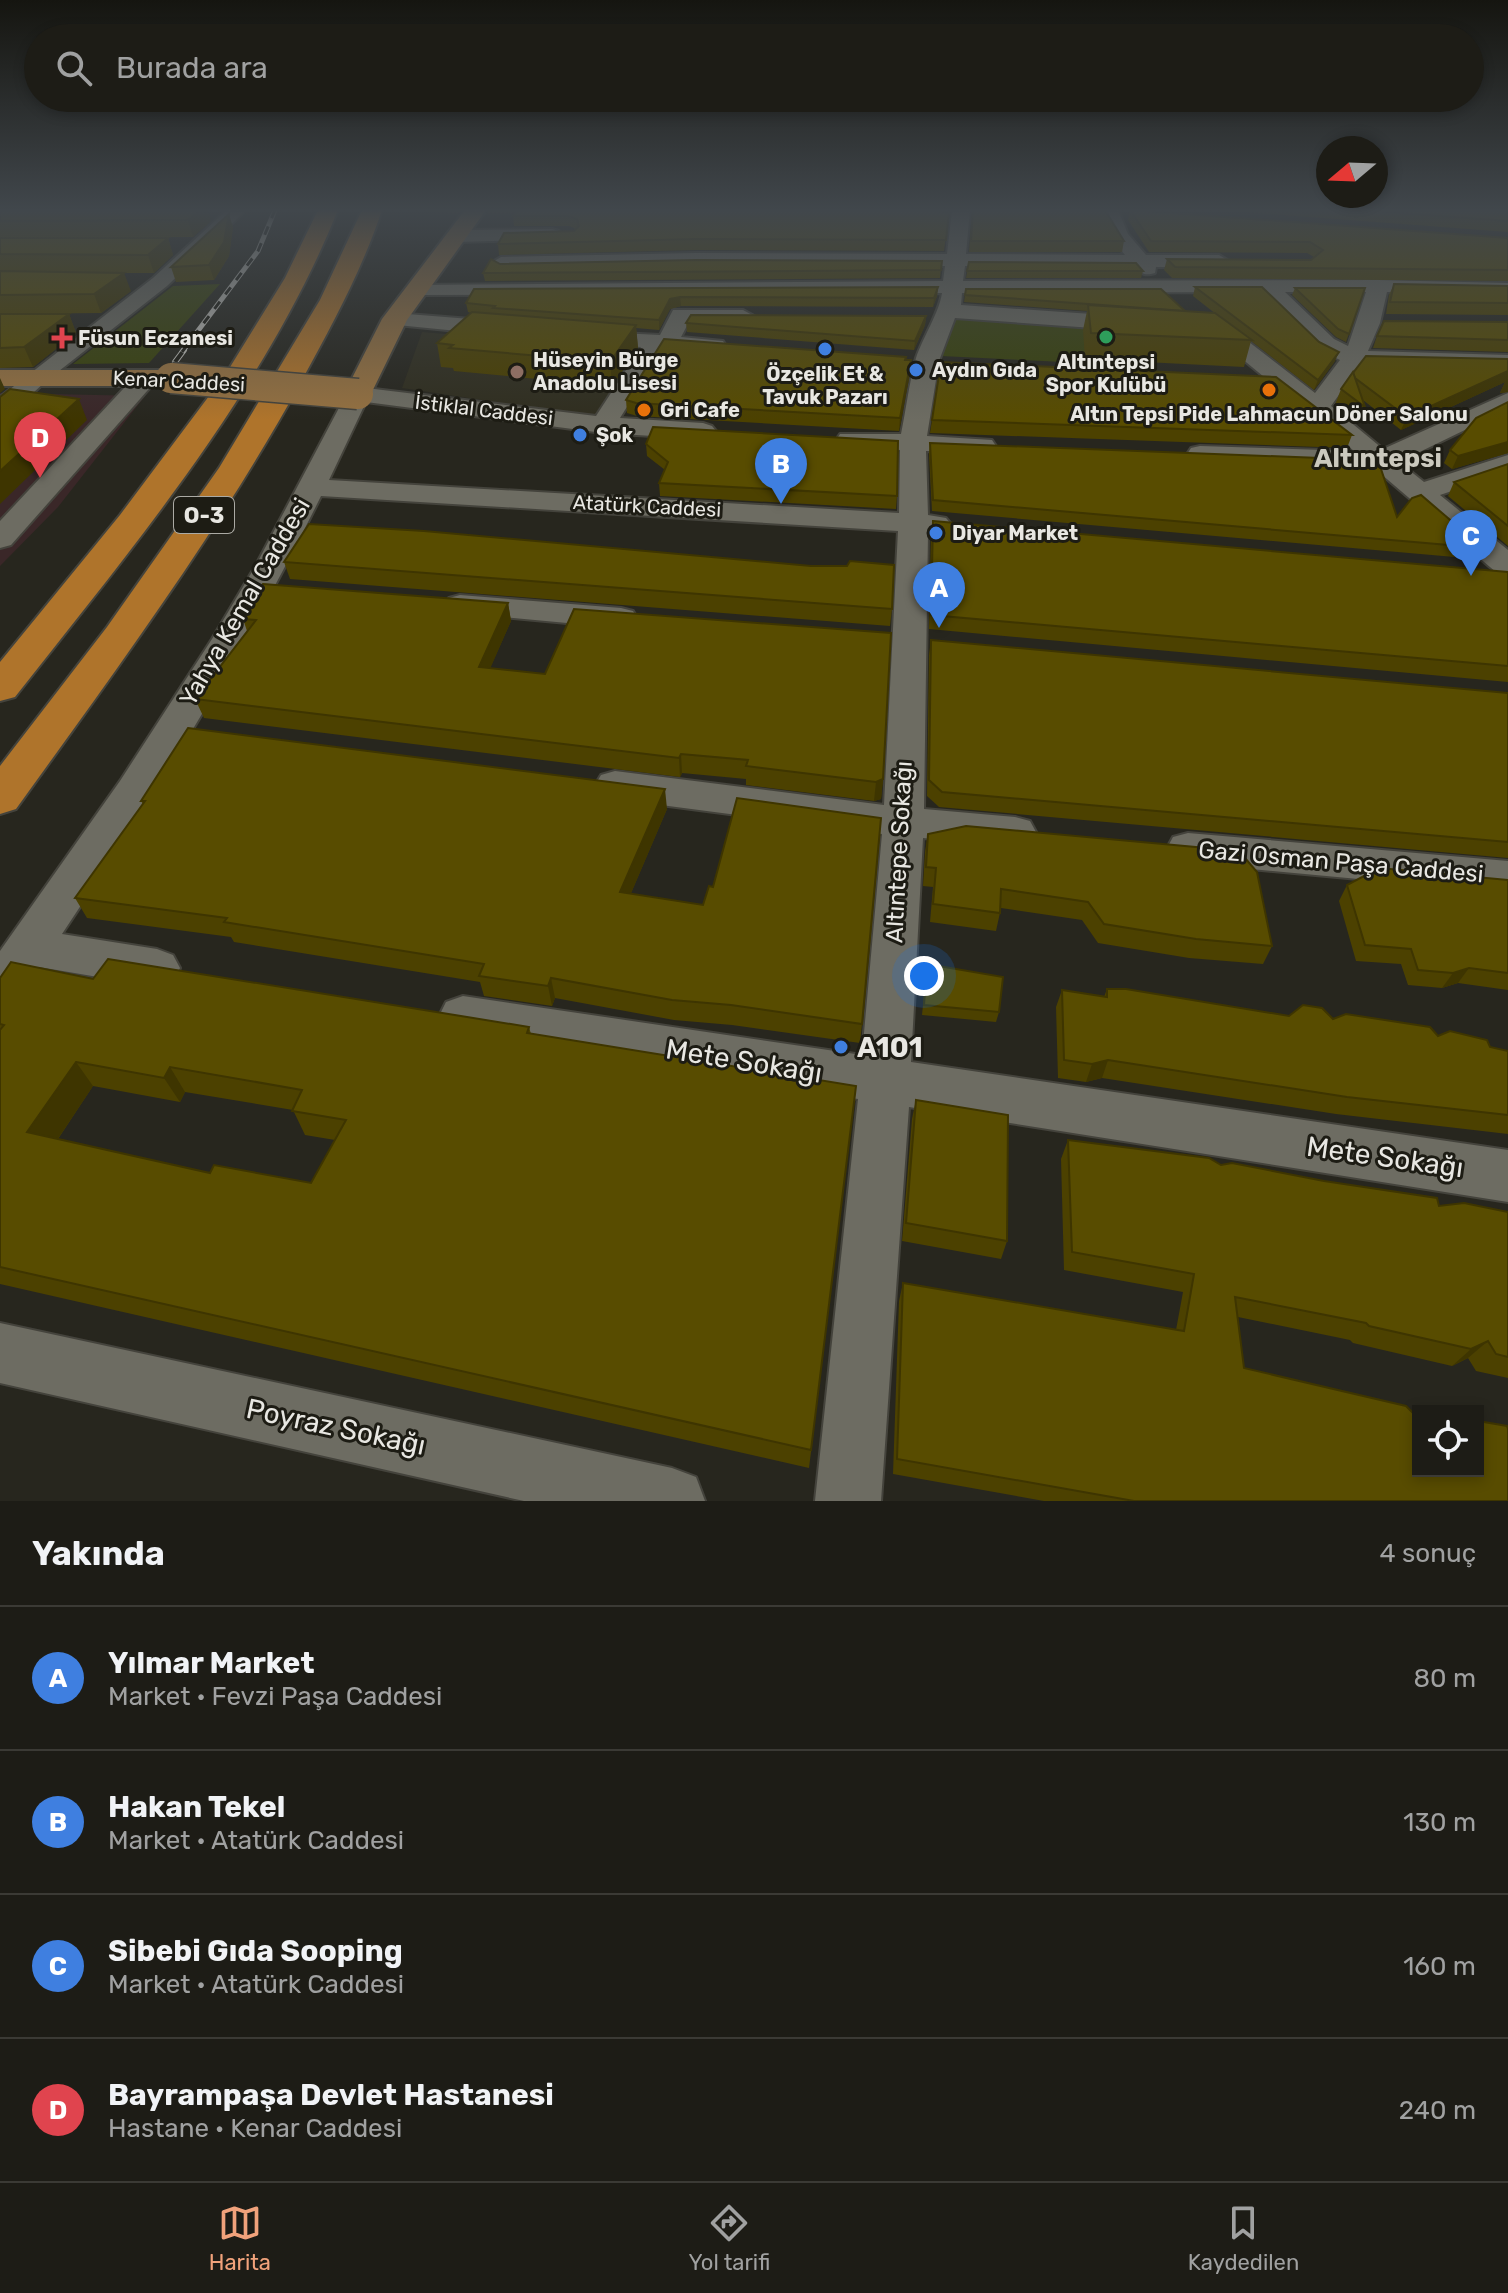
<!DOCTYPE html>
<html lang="tr">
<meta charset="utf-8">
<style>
body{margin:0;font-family:Rubik,sans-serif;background:#2a2923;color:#f1f3f6}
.controls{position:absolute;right:24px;bottom:24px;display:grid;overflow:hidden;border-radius:0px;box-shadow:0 4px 12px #0003}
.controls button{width:72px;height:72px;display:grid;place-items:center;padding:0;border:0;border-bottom:2px solid #3b3a35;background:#1d1c16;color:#f1f3f6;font:40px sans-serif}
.compass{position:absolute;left:1316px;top:136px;width:72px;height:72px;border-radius:50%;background:#1d1c16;box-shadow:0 4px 12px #0003;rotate:251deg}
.you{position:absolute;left:924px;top:976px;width:28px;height:28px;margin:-20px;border:6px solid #fff;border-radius:50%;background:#1a73e8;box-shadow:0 0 0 12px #1a73e833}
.badge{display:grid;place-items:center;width:52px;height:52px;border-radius:50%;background:#f1a27b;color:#fff;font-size:26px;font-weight:700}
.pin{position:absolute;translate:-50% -66px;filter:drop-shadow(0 2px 4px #0008)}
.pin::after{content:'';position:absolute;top:42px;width:28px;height:24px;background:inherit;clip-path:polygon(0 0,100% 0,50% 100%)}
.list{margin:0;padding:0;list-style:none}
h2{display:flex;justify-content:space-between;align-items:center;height:104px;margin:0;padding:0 32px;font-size:34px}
h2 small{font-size:26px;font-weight:400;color:#a0a1a1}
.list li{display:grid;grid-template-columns:52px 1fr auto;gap:24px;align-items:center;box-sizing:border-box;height:144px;padding:0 32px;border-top:2px solid #3b3a35}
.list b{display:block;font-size:30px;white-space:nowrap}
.list p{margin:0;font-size:26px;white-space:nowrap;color:#a0a1a1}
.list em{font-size:26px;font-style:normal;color:#a0a1a1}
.icon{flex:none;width:44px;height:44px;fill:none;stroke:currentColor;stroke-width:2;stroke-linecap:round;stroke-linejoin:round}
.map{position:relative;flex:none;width:1508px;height:1501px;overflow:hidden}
.search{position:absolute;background:#1d1c16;box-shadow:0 4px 12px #0003;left:24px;right:24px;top:24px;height:88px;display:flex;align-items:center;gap:20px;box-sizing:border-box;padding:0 28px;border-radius:44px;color:#a0a1a1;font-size:30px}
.sheet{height:680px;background:#1d1c16}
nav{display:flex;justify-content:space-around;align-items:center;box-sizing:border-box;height:112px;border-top:2px solid #3b3a35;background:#1d1c16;font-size:22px;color:#a0a1a1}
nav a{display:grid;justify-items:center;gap:4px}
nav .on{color:#f1a27b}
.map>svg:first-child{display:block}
.built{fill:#302e1f}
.medical{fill:#3a2728}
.green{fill:#3a430b}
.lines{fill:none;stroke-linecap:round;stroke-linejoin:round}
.minor-casing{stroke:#44433c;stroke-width:4}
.major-casing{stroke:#44433c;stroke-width:4}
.highway-casing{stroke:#44433c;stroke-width:4}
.minor{fill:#6d6c62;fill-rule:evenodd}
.major{fill:#957141;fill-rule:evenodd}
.highway{fill:#af742b;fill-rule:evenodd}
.rail-far1-casing{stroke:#c0bfb9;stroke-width:5}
.rail-casing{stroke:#c0bfb9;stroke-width:6}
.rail-far1{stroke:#1d1c14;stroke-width:3;stroke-dasharray:9;stroke-linecap:butt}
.rail{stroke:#1d1c14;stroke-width:4;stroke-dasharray:12;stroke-linecap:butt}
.major-bridge-casing{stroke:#44433c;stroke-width:33;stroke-linecap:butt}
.major-bridge{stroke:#957141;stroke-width:30}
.wall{fill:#4c4100;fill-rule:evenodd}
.shaded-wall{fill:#3e3500}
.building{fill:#584c00;stroke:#3e3500;stroke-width:2;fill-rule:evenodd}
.leisure-dot{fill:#2e9e5b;stroke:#1d1c14;stroke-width:3}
.health-dot{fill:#e0444e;stroke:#1d1c14;stroke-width:3}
.shop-dot{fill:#3f7fe0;stroke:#1d1c14;stroke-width:3}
.education-dot{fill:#8d6e63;stroke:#1d1c14;stroke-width:3}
.food-dot{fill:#e8710a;stroke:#1d1c14;stroke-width:3}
.labels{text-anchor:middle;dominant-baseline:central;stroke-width:6;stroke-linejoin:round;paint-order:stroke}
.far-poi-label{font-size:20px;font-weight:bold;fill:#e8e7e2;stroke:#1d1c14;text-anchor:start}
.far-street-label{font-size:20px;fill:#e8e7e2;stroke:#1d1c14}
.shield{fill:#1d1c14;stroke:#abaaa4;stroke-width:2}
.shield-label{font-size:22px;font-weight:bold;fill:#e8e7e2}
.street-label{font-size:24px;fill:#e8e7e2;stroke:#1d1c14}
.far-district-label{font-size:26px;font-weight:bold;fill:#cbc9be;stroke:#1d1c14}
.near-poi-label{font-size:28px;font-weight:bold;fill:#e8e7e2;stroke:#1d1c14;text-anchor:start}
.near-street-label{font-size:28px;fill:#e8e7e2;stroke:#1d1c14}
</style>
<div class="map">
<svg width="1508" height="1501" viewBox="0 0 1508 1501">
<rect width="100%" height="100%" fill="#27261e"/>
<polygon class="built" points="422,332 630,350 637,355 595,417 402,388"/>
<polygon class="medical" points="0,393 145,396 58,507 0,566"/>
<g class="green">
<polygon points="220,284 149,363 73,364 173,286"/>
<polygon points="954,315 1089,326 1085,363 941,356"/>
</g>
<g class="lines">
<defs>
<g id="minor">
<polygon points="227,210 246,210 167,286 45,382 9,415 0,418 0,397 153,278"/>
<path d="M952,210H970L966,254L1125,255L1110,236L1101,211L1118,210L1128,234L1146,255H1219L1229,261L1219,267H1156L1155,273C1145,276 1142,274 1135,267L965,266L963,281L1378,280L1508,283V295L1387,292L1380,323L1368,351L1508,355V369L1360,365L1331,406L1383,449L1508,393V409L1399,462L1424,482L1508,455V472L1440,495L1508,550V575L1497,573L1374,468L1191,460L1187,454L1191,448L1200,446L1354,451L1195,320L1198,315H1214L1315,393L1340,360L1318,349L1261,292L962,293L961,305L1135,317L1146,324L1135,331L955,318L939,361L927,436L992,440L996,446L992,452L926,451L928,515L946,518L951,524L946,530L928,532L924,809L1015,817L1030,821L1036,832L1030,843L1015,847L923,838L911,1062L1508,1150V1202L909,1107L881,1501H815L858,1099L463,1036L446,1030L439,1016L446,1002L463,996L862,1055L882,834L615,799L601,795L595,785L601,775L615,771L884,805L898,531L321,496C246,649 156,793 62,934L157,949L173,955L180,968L173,981L157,987L39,967L17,1001L0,1006V951L120,781L212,639L256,565L349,389L358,387L596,416L641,347L585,343L577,341L574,336L577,331L660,335L673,310H743L754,316L751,321L689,322L681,337L723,341L726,346L723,351L663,349L620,418L703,423L712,426L716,431L712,436L703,439L603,433L366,402L329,480L899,513L900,450L840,446L836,440L840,434H901C906,410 909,383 916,358C923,337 939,313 942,293L416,295L406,289L409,285L943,281L945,266L696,265L501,269L491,263L501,257L696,253L947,254ZM1285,292H1366L1348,346L1334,339Z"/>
<polygon points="552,229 559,231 561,235 559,239 457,242 448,236 457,230"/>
<polygon points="395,313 508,322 519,329 508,336 387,324 384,319"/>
<polygon points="147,370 155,372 159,377 155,382 11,545 0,548 0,521 139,372"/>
<polygon points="460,595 621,608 633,611 637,618 633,625 621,628 449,612 444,605 449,598"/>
<polygon points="1188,833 1508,861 1508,893 1188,863 1173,859 1167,848 1173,837"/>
<polygon points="0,1323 672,1468 696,1477 705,1501 524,1501 0,1383"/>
</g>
<g id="major">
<polygon points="465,210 486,210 407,320 368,400 358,402 348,400 344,394 382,319"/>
<polygon points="0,370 171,370 181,372 185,378 181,384 171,386 0,386"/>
</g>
<g id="highway">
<path d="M318,210H338C266,389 133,547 15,697L0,701V662L120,515L227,372L285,278Z"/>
<path d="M362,210H382C362,270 332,325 302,380C219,531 116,670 16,809L0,814V766L107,627L219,468L320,300Z"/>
</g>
</defs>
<use href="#minor" class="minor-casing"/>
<use href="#major" class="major-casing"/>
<use href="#highway" class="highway-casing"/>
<use href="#minor" class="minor"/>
<use href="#major" class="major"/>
<use href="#highway" class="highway"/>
<defs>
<polyline id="rail-far1" points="182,352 258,251 275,210"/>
<polyline id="rail" points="175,362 184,350"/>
</defs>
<use href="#rail-far1" class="rail-far1-casing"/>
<use href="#rail" class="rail-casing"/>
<use href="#rail-far1" class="rail-far1"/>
<use href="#rail" class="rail"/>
<defs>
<polyline id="major-bridge" points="171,378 358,394"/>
</defs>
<use href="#major-bridge" class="major-bridge-casing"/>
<use href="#major-bridge" class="major-bridge"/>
</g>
<g class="wall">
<polygon points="0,210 211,221 193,237 7,238 168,238 173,255 154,273 113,273 131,291 101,313 0,314"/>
<polygon points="428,210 462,210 459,213 428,212"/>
<polygon points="487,210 925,210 949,212 944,251 696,250 499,255 498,244 574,231 576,229 569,226 514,226 513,216 515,213 488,213"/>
<polygon points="972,210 1124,241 1122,252 969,252"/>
<polygon points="1130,210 1508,238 1508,281 1172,278 1164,270 1167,259 1311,260 1314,257 1307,253 1149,252 1128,220"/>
<polygon points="1219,210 1508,210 1508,232"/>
<polygon points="233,227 229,256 214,280 176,282 171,267"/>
<polygon points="942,261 940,278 485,281 483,273 500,264"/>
<polygon points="969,262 1143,271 1141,278 966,278"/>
<polygon points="1394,284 1508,286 1508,315 1386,314 1389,295"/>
<polygon points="938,287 937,296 933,307 681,306 670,309 659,330 636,328 638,348 612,386 454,371 453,368 441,367 437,343 471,313 468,312 466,303"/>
<polygon points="1195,287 1335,361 1314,390 1251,341 1244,367 1085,359 1083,330 1087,311 964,302 966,289 1185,311 1221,318 1193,296"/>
<polygon points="1295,288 1365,288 1346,342 1336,337 1292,295"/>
<polygon points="0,314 69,314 76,333 33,367 0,368"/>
<polygon points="926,316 925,325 914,350 687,332 686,323"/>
<polygon points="1508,322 1508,352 1373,348 1377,336"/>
<polygon points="906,357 910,373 899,431 637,416 627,413 626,400"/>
<polygon points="1508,359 1508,392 1500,393 1505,382 1401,430 1363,400 1365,407 1358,423 1335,405 1341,389 1353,372"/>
<polygon points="941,362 1352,435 1347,448 930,433"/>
<polygon points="1508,402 1508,453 1452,469 1444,463 1450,450"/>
<polygon points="930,443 1397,517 1483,548 1477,559 932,511 929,454"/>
<polygon points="646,444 897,496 896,509 660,496 659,483 665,470 647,456"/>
<polygon points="1508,464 1508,546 1448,496 1454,482"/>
<polygon points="933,521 1508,572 1508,682 929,629 931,535"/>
<polygon points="284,562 892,609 890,626 290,579"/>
<polygon points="508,603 511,621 490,668 883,779 881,799 874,801 746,785 746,779 682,773 680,777 204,718 195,699 247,631 243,619"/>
<polygon points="931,640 1508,693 1508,858 939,807 927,796 929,655"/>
<polygon points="141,801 667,809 631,893 862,1024 860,1043 732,1025 674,1020 555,998 552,1006 484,996 480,982 234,942 231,937 87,918 75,898 143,804"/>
<polygon points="928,834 1272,946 1263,964 1189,958 1098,943 1082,920 1001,908 996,931 930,922 933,887 923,886 925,852"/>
<polygon points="1508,880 1508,990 1458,983 1442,988 1408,985 1401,964 1356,961 1339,901 1347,885"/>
<polygon points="927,964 999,1012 996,1022 922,1015"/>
<path d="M0,978L93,979L529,1027L531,1034L856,1086L809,1468L0,1284ZM93,1086L180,1102L185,1092L293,1110L305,1135L335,1140L311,1183L210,1173L58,1139Z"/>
<polygon points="1107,989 1289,1016 1333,1019 1438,1036 1508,1051 1508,1134 1336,1114 1102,1078 1086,1082 1058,1078 1056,1007 1062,990 1104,997"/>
<polygon points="916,1100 1007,1241 1001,1259 902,1241 912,1119"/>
<polygon points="1068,1140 1221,1165 1439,1206 1508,1212 1508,1378 1476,1371 1468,1358 1452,1366 1353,1343 1350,1340 1238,1317 1244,1368 1418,1418 1508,1501 1044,1501 893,1474 899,1301 903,1283 1176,1330 1183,1292 1064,1270 1061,1159"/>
</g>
<g class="shaded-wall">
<polygon points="200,210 208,210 211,221 193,237 188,220"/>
<polygon points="229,214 233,227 229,256 214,280 209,265"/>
<polygon points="168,238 173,255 154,273 148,255"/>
<polygon points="124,273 131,291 101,313 94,294"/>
<polygon points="938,287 937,296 933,307 934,298"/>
<polygon points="680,297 681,306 670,309 659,330 659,320 670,299"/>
<polygon points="69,314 76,333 33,367 24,347"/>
<polygon points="926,316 925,325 914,350 915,341"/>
<polygon points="636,325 638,348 612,386 610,362"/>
<polygon points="1339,352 1335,361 1314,390 1318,380"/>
<polygon points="911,360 910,373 899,431 900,418"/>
<polygon points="1508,371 1508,392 1500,393 1505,382 1401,430 1407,417"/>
<polygon points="0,378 5,389 0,393"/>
<polygon points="79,399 87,420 0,504 0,471"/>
<polygon points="1508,442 1508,453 1452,469 1458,456"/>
<polygon points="508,603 511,621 483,685 479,667"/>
<polygon points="681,754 682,773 680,777 679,758"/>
<polygon points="883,779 881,799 874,801 876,782"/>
<polygon points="665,789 667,809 623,912 620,892"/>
<polygon points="1469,968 1458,983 1442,988 1453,973"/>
<polygon points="551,978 555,998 552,1006 548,986"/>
<polygon points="1108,1060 1102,1078 1086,1082 1092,1064"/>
<polygon points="76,1062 93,1086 47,1155 27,1132"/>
<polygon points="170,1067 185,1092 180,1102 164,1078"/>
<polygon points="1488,1341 1468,1358 1452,1366 1471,1349"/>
</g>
<g class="building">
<polygon points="0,210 200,210 188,220 0,221"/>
<polygon points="516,210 925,210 949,212 946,240 696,239 498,244 504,233 574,231 579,226 577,219 568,216 513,216"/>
<polygon points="973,210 1105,210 1124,241 971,241"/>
<polygon points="1130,210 1508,238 1508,270 1175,267 1167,259 1311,260 1323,250 1310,242 1151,241"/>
<polygon points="1359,210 1508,210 1508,221"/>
<polygon points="229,214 224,242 209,265 171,267"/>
<polygon points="0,238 168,238 148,255 0,254"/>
<polygon points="491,259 500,264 696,260 942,261 941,270 483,273"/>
<polygon points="969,262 1136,263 1143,271 967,271"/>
<polygon points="0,271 124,273 94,294 0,295"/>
<polygon points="1394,284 1508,286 1508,303 1390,302"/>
<polygon points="938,287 934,298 680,297 670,299 659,320 493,308 495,306 466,303 474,289"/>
<polygon points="1195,287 1262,287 1319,342 1339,352 1318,380"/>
<polygon points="1295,288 1365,288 1349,334 1338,329"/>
<polygon points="966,289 1161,289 1185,311 965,295"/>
<polygon points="1088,305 1215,313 1252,340 1091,333"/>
<polygon points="472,312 636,325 610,362 449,348 453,345 437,343"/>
<polygon points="0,314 69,314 24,347 0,348"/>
<polygon points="691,315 926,316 915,341 686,323"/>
<polygon points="1384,321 1508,322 1508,340 1377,336"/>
<polygon points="664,339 906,357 905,360 911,360 900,418 636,403 626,400"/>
<polygon points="1366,356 1508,359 1508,371 1407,417 1355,378 1353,373"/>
<polygon points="941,362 1276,377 1352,435 932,420"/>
<polygon points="1353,372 1365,407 1341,389"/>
<polygon points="10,389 79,399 0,471 0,397"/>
<polygon points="1508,402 1508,442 1458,456 1450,450 1476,418"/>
<polygon points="653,427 898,441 897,496 659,483 668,462 646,444"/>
<polygon points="930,443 1371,460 1381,469 1397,517 1412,498 1421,495 1483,548 933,500"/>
<polygon points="1508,464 1508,526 1454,482"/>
<polygon points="933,521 1508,572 1508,666 931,615"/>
<polygon points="309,524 424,531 811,566 847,566 850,561 894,565 892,609 284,562"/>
<polygon points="263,584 508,603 479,667 545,674 574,609 891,633 883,779 876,782 746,766 748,760 681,754 679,758 195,699 256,620 243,619"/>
<polygon points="931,640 1508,693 1508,842 942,792 929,780"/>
<polygon points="188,728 665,789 620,892 703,905 709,886 713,887 737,798 881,818 862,1024 731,1005 672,1000 551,978 548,986 479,976 484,964 224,922 227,918 75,898 145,801 141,801"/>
<polygon points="966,826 1239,851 1257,872 1272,946 1196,939 1104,924 1088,902 1001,889 1000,913 933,904 936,868 926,867 928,834"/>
<polygon points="1379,868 1508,880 1508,973 1469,968 1453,973 1418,970 1411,949 1365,945 1347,885"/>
<path d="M108,959L529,1027L527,1033L856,1086L811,1450L0,1267V1030L4,1025L0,1024V978L11,962L93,979ZM76,1062L164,1078L170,1067L302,1090L292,1111L346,1120L311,1183L214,1165L210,1173L27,1132Z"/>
<polygon points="927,964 1003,977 999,1012 924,1005"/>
<polygon points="1107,989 1126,989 1289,1016 1303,1005 1322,1008 1333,1019 1346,1014 1430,1027 1438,1036 1450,1031 1487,1040 1490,1047 1508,1051 1508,1115 1347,1097 1108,1060 1092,1064 1064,1060 1062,990 1107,997"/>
<polygon points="916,1100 1008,1115 1007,1241 906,1223"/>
<polygon points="1068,1140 1209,1158 1221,1165 1232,1163 1324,1181 1437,1198 1439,1206 1464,1203 1508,1212 1508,1357 1496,1354 1488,1341 1471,1349 1369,1326 1366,1323 1235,1297 1244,1368 1406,1406 1418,1418 1418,1471 1478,1471 1478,1421 1507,1426 1508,1429 1508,1501 1134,1501 897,1459 903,1283 1184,1331 1194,1274 1072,1252"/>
</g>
<linearGradient id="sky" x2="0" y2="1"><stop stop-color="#151510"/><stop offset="0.5" stop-color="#41474c"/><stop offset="1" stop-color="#41474c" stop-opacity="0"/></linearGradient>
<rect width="1508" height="420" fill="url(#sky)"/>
<circle class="leisure-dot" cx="1106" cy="337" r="8"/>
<path class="health-dot" d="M58 326h8v8h8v8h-8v8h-8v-8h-8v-8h8z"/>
<g class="shop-dot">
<circle cx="825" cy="349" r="8"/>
<circle cx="916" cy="370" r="8"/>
<circle cx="580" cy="435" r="8"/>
<circle cx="936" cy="533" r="8"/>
<circle cx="841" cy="1047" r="8"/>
</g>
<circle class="education-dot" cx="517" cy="372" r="8"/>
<g class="food-dot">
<circle cx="1269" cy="390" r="8"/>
<circle cx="644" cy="410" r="8"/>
</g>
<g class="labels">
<g class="far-poi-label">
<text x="78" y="338">Füsun Eczanesi</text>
<text x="533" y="360">Hüseyin Bürge<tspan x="533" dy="23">Anadolu Lisesi</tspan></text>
<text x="1106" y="362" text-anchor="middle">Altıntepsi<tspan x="1106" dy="23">Spor Kulübü</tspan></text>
<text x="932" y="370">Aydın Gıda</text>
<text x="825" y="374" text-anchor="middle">Özçelik Et &amp;<tspan x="825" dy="23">Tavuk Pazarı</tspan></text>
<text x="660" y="410">Gri Cafe</text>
<text x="1269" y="414" text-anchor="middle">Altın Tepsi Pide Lahmacun Döner Salonu</text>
<text x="596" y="435">Şok</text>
<text x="952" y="533">Diyar Market</text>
</g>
<g class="far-street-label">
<text transform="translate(179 381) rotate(3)">Kenar Caddesi</text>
<text transform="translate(484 410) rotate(7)">İstiklal Caddesi</text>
<text transform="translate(647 506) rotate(3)">Atatürk Caddesi</text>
</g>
<rect class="shield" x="174" y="497" width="60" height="36" rx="6"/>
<g class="shield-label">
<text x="204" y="515">O-3</text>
</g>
<g class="street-label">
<text transform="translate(245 602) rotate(-60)">Yahya Kemal Caddesi</text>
<text transform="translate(899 852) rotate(-87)">Altıntepe Sokağı</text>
<text transform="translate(1341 862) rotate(5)">Gazi Osman Paşa Caddesi</text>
</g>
<g class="far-district-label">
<text x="1378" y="458">Altıntepsi</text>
</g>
<g class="near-poi-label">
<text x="857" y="1047">A101</text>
</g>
<g class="near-street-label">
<text transform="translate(744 1061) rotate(9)">Mete Sokağı</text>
<text transform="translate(1385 1157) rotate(8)">Mete Sokağı</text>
<text transform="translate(336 1427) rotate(12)">Poyraz Sokağı</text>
</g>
</g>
</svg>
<div class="controls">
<button><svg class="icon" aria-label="locate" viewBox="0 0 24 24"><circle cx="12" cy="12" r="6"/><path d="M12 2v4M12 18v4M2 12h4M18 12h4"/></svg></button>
</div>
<svg class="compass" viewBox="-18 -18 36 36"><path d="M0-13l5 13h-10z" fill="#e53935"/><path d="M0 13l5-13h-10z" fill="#a0a1a1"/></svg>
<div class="you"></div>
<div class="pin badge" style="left:939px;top:628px;background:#3f7fe0">A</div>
<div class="pin badge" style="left:781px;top:504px;background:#3f7fe0">B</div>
<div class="pin badge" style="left:1471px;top:576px;background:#3f7fe0">C</div>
<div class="pin badge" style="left:40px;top:478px;background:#e0444e">D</div>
<div class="search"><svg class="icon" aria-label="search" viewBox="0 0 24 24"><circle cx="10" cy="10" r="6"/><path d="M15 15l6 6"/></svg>Burada ara</div>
</div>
<section class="sheet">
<h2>Yakında<small>4 sonuç</small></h2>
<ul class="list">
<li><span class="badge" style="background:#3f7fe0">A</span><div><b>Yılmar Market</b><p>Market · Fevzi Paşa Caddesi</p></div><em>80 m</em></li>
<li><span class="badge" style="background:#3f7fe0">B</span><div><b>Hakan Tekel</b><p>Market · Atatürk Caddesi</p></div><em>130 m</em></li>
<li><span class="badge" style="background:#3f7fe0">C</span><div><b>Sibebi Gıda Sooping</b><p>Market · Atatürk Caddesi</p></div><em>160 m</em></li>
<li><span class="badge" style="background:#e0444e">D</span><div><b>Bayrampaşa Devlet Hastanesi</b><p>Hastane · Kenar Caddesi</p></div><em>240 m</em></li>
</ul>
</section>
<nav>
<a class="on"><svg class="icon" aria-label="map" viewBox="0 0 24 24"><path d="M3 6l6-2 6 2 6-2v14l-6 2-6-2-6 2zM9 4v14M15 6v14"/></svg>Harita</a>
<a><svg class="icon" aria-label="directions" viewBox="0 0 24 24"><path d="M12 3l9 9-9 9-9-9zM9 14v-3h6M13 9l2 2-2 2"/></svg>Yol tarifi</a>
<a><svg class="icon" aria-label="saved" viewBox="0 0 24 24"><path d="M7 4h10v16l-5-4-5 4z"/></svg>Kaydedilen</a>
</nav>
